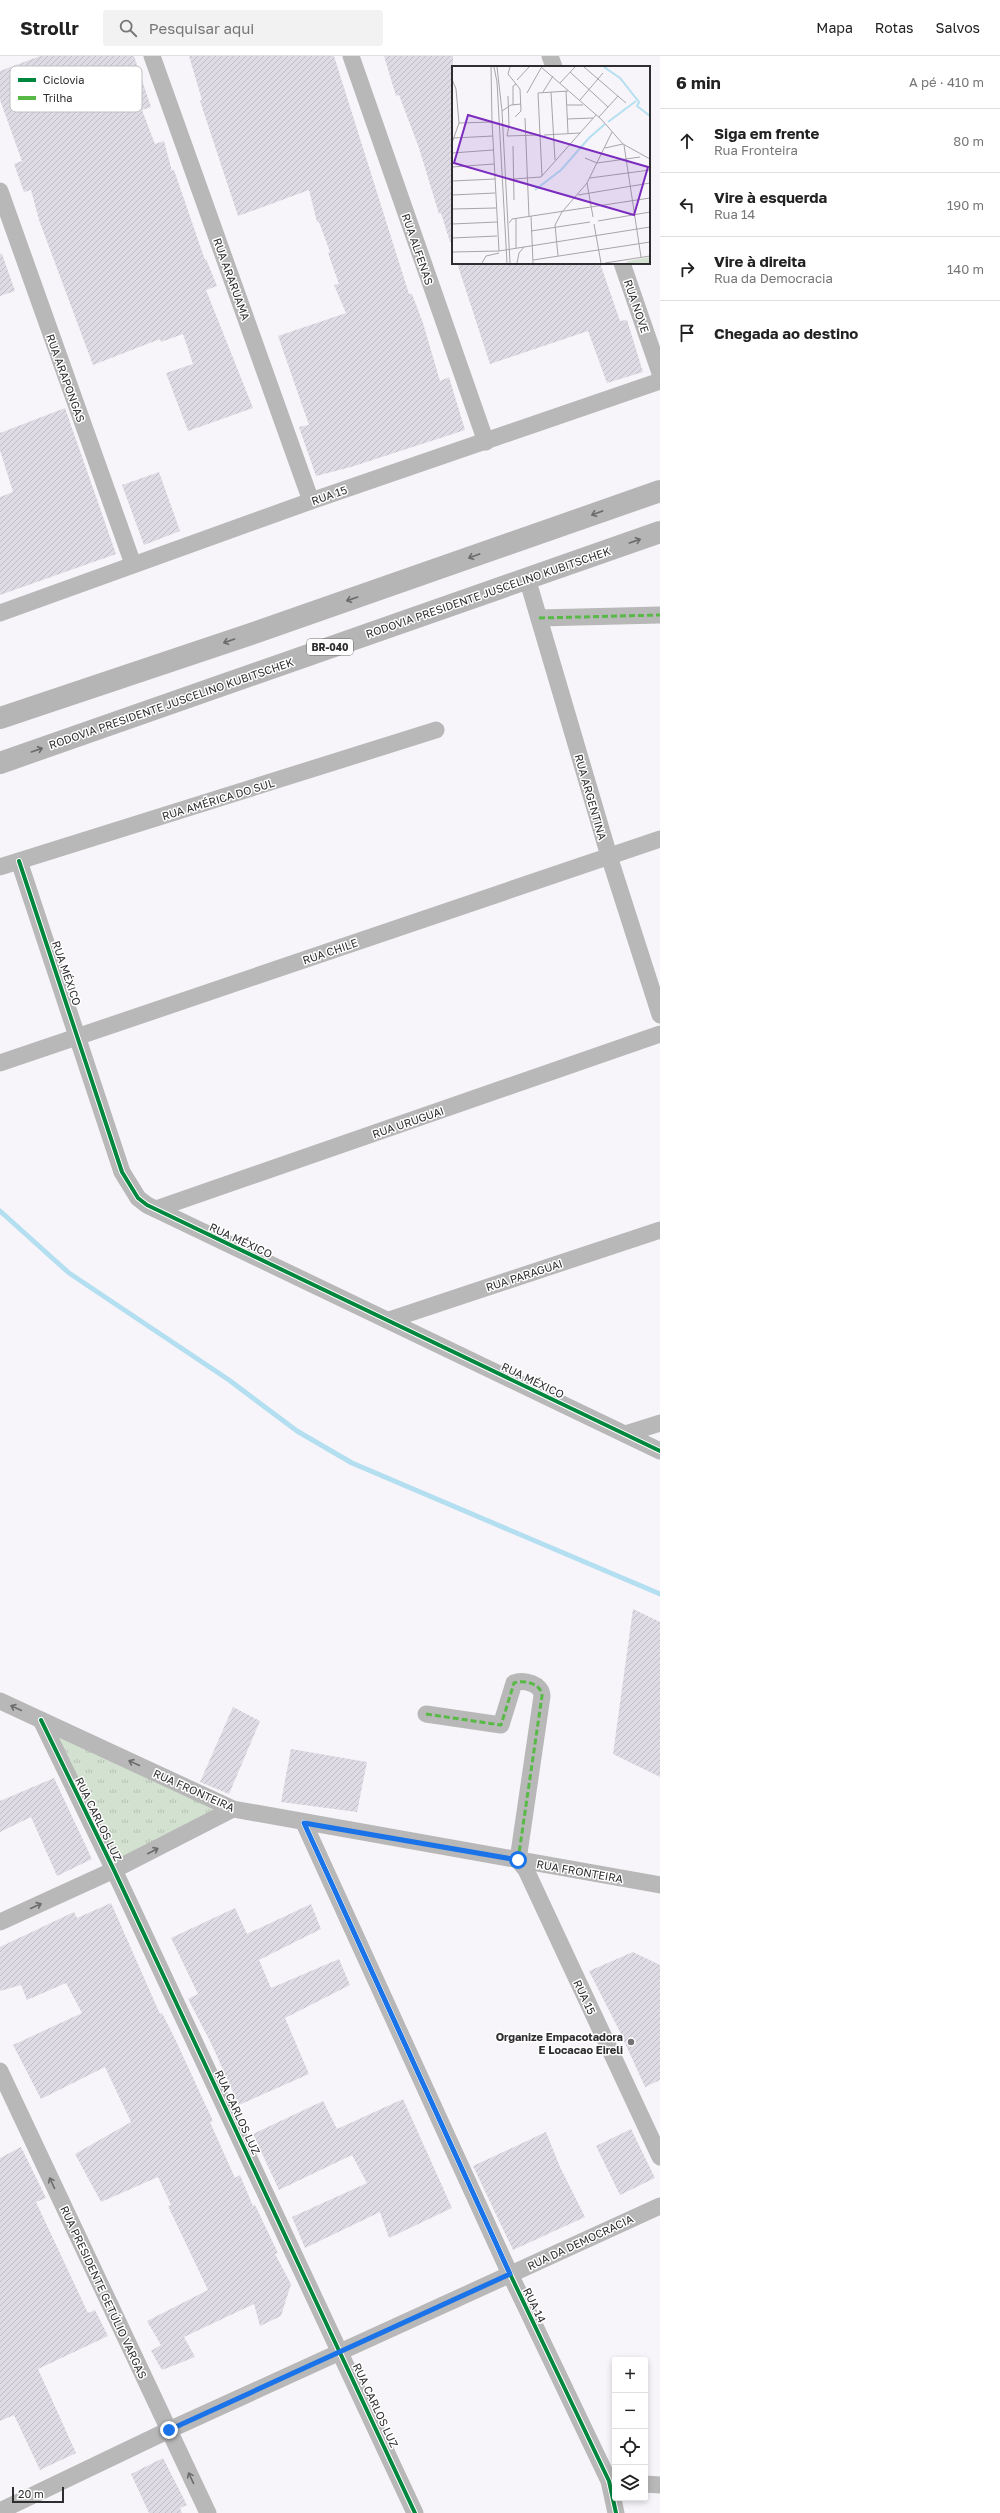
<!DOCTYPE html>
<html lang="pt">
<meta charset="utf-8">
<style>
body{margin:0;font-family:"Golos Text",sans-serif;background:#f2f2f2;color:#222}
.controls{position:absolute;right:12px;bottom:12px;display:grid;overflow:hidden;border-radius:4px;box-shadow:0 2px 6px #0003}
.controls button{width:36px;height:36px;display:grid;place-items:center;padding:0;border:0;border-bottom:1px solid #e0e0e0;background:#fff;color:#222;font:20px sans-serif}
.scale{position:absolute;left:12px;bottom:10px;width:52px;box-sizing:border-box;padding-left:4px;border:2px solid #2e2d2f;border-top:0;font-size:11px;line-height:14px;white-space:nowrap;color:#2e2d2f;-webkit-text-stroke:3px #fff;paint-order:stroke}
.stop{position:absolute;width:12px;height:12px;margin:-9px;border:3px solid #1a73e8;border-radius:50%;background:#fff}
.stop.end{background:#1a73e8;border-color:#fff;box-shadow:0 1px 4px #0008}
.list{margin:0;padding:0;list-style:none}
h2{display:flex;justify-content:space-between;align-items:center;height:52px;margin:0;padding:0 16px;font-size:17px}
h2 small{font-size:13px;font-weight:400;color:#767676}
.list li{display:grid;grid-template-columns:26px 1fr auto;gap:12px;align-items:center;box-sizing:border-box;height:64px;padding:0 16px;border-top:1px solid #e0e0e0}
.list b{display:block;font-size:15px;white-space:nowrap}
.list p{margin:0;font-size:13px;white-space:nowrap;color:#767676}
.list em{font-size:13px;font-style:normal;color:#767676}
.icon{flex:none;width:22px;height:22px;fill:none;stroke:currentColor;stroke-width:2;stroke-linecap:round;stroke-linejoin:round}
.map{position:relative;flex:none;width:660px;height:2457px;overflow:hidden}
header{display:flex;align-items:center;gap:24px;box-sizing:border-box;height:56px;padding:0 20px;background:#fff;border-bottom:1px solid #e0e0e0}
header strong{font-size:19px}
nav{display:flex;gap:22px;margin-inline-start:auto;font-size:14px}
.search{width:280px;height:36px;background:#f2f2f2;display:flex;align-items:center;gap:10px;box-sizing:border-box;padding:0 14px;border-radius:4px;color:#767676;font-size:15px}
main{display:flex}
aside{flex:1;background:#fff}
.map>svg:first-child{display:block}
.park{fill:url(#park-tufts)}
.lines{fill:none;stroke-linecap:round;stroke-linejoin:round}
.stream{stroke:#b4dff1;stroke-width:5}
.building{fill:url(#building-hatch)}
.minor{stroke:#b8b8b8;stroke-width:17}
.highway{stroke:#b6b5b6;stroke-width:22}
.quiet{stroke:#58b947;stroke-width:3;stroke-dasharray:6 3;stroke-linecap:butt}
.cycleway-casing{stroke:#fff;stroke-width:6}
.cycleway{stroke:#00873e;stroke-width:4}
.oneway{stroke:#6b6a6c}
.oneway2{stroke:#6c6c6d}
.route{stroke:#1a73e8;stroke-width:5}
.poi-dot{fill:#747376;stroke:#fff;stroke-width:1.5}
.labels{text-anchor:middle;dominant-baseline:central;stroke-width:3;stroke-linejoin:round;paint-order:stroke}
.shield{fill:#fff;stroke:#6d6c6d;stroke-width:1}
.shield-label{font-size:10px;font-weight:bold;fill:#2e2d2f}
.street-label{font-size:11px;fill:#2e2d2f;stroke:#fff}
.poi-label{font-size:11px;font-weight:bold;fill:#2e2d2f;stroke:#fff;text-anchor:end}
.inset-river{fill:none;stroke:#b4dff1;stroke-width:2}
.inset-road{fill:none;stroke:#a7a5a8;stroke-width:1}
.view{fill:#7b2cbf;fill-opacity:0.15;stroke:#7b2cbf;stroke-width:2}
.inset-edge{fill:none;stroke:#2e2d2f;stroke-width:2}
.key{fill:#fff;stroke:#c0c0c1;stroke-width:1}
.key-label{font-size:11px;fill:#2e2d2f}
</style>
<header>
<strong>Strollr</strong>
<div class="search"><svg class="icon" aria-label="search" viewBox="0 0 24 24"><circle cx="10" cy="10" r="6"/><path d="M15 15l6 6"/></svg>Pesquisar aqui</div>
<nav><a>Mapa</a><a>Rotas</a><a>Salvos</a></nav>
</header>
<main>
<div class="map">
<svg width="660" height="2457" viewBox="0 0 660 2457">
<defs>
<pattern id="park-tufts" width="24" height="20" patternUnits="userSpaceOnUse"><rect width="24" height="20" fill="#d3e1d0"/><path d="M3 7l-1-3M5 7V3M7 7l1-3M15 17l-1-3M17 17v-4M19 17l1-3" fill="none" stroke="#b5c1b3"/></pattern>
<pattern id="building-hatch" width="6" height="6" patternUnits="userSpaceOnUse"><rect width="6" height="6" fill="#dfdbe4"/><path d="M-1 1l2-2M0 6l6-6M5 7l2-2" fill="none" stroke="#c0bcc4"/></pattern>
</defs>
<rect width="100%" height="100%" fill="#f7f5f9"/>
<polygon class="park" points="41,1664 233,1753 114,1814"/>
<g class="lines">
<polyline class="stream" points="0,1155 69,1217 229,1324 297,1375 352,1407 660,1538"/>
</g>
<g class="building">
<polygon points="40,0 134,0 151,51 142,54 155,88 164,85 172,115 174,114 205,204 206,203 217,230 206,234 253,352 188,375 166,317 193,308 183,278 161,286 160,283 93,309 39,164 31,134 24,136 14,108 22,105 0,44 0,15"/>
<polygon points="189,0 334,0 409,238 412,238 423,267 440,325 449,321 465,374 351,411 316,420 299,371 309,369 278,280 346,257 334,229 339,228 328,197 330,196 319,166 317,166 309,134 238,160 200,45 202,44"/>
<polygon points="384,0 453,0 453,185 450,186 441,157 439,158 419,92 399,39 396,40"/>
<polygon points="0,198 2,198 15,235 0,240"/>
<polygon points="457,207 600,207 620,265 627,264 643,316 607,327 588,275 490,308"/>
<polygon points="65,352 116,498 0,539 0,441 13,436 0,394 0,377"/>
<polygon points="159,416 180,475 144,489 122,429"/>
<polygon points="633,1553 660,1566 660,1721 613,1698"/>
<polygon points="233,1651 260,1665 229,1738 200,1726"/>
<polygon points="291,1693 367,1706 357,1756 281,1746"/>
<polygon points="54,1722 92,1803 57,1820 31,1761 0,1776 0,1745"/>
<polygon points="111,1847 160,1958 162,1957 176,1985 213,2065 210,2066 235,2122 240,2119 253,2150 255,2149 278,2197 275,2198 291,2228 281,2260 260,2270 254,2248 184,2281 195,2301 162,2314 151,2295 161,2289 147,2265 208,2234 168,2150 171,2149 158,2121 101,2146 75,2098 131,2066 105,2011 41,2043 13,1989 82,1957 66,1927 27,1944 21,1929 0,1935 0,1891 74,1856 77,1862"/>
<polygon points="311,1848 321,1873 259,1904 271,1932 339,1903 350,1929 285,1962 309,2018 239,2049 211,1987 188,1943 198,1938 171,1882 235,1852 247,1878"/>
<polygon points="633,1896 660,1909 660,2024 645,2031 620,1976 589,1915"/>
<polygon points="403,2043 452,2152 389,2182 380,2156 305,2192 292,2161 367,2127 352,2099 279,2134 253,2078 323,2045 337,2073"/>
<polygon points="631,2073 655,2122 620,2139 596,2090"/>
<polygon points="546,2076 560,2111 585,2161 513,2194 473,2110"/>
<polygon points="21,2091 46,2142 36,2146 88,2257 95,2254 108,2280 38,2313 76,2397 40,2414 14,2359 0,2365 0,2102"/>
<polygon points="163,2402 187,2449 180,2452 182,2457 149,2457 131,2418"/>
</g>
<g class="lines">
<g class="minor">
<polyline points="152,0 311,445"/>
<polyline points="351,0 486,386"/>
<polyline points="550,0 554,11"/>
<polyline points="0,135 133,508"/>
<polyline points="622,207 660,317"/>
<polyline points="527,522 609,800 660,959"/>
<polyline points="0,557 311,445 660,325"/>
<polyline points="539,562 660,559"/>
<polyline points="19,805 122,1116 138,1142 147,1149 660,1395"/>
<polyline points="0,811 436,674"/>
<polyline points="0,1007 660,783"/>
<polyline points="156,1153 660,978"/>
<polyline points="389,1264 660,1174"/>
<polyline points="625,1378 660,1367"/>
<polyline points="0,1645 233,1753 660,1829"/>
<path d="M426,1658L501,1669L514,1627C524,1623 542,1628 542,1640L518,1804L526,1814L660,2101"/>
<polyline points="41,1664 114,1814 415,2457"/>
<polyline points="304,1767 510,2218 609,2425 616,2457"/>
<polyline points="0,1866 114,1814 233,1753"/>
<polyline points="0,2015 208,2457"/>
<polyline points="645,2428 660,2429"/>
<polyline points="0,2455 169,2374 660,2150"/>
</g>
<g class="highway">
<polyline points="0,662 251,578 660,435"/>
<polyline points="0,707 660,476"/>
</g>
<g class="quiet">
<polyline points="539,562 660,559"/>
<path d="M426,1658L501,1669L514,1627C524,1623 542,1628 542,1640L518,1804"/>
</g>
<defs>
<g id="cycleway">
<polyline points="19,805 122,1116 138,1142 147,1149 660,1395"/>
<polyline points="41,1664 114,1814 415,2457"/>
<polyline points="304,1767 510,2218 609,2425 616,2457"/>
</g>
</defs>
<use href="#cycleway" class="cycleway-casing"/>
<use href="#cycleway" class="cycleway"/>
</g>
<defs><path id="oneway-shaft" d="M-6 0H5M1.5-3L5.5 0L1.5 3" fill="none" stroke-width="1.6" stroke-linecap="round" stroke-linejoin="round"/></defs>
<g class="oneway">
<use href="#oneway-shaft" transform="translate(597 457) rotate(160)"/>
<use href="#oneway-shaft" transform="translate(635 485) rotate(-19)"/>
<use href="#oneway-shaft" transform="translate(474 500) rotate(160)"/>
<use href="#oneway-shaft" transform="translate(352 543) rotate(161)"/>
<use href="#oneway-shaft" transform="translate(229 585) rotate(161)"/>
<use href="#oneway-shaft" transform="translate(37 694) rotate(-19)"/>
</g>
<g class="oneway2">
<use href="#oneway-shaft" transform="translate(16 1652) rotate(-155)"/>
<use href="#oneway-shaft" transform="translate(134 1707) rotate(-155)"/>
<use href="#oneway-shaft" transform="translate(153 1795) rotate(-27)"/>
<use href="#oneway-shaft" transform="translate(36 1850) rotate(-24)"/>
<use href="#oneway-shaft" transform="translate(52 2127) rotate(-115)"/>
<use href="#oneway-shaft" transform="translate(191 2422) rotate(-115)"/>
</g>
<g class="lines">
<polyline class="route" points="169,2374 510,2218 304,1767 518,1804"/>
</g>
<circle class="poi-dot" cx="631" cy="1986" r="4"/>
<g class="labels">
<rect class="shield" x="307" y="583" width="46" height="16" rx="3"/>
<g class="shield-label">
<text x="330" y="591">BR-040</text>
</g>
<g class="street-label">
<text transform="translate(418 193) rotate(71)">RUA ALFENAS</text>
<text transform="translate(232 223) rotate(70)">RUA ARARUAMA</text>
<text transform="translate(637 250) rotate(71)">RUA NOVE</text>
<text transform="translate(66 322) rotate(70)">RUA ARAPONGAS</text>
<text transform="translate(329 439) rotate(-19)">RUA 15</text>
<text transform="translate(488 536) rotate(-19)">RODOVIA PRESIDENTE JUSCELINO KUBITSCHEK</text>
<text transform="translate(171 647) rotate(-19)">RODOVIA PRESIDENTE JUSCELINO KUBITSCHEK</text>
<text transform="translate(591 741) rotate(74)">RUA ARGENTINA</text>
<text transform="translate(218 743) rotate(-17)">RUA AMÉRICA DO SUL</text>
<text transform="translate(330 895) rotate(-19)">RUA CHILE</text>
<text transform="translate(67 917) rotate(71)">RUA MÉXICO</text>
<text transform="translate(408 1066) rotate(-19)">RUA URUGUAI</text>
<text transform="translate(241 1184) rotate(25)">RUA MÉXICO</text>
<text transform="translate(524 1219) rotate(-18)">RUA PARAGUAI</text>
<text transform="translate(533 1324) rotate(26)">RUA MÉXICO</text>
<text transform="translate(194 1734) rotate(24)">RUA FRONTEIRA</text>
<text transform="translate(99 1763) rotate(64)">RUA CARLOS LUZ</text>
<text transform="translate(580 1815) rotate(10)">RUA FRONTEIRA</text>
<text transform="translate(585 1941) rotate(65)">RUA 15</text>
<text transform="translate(238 2056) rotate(65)">RUA CARLOS LUZ</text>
<text transform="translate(580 2186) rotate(-25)">RUA DA DEMOCRACIA</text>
<text transform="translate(104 2236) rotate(65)">RUA PRESIDENTE GETÚLIO VARGAS</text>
<text transform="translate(535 2249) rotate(64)">RUA 14</text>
<text transform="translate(376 2349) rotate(65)">RUA CARLOS LUZ</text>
</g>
<g class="poi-label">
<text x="623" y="1980">Organize Empacotadora<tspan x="623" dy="13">E Locacao Eireli</tspan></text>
</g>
</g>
<g transform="translate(452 10)">
<rect width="198" height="198" fill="#f7f5f9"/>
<path d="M198,191V197H174L176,195Z" fill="#d3e1d0"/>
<path class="inset-river" d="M152,1L168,12L187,36L185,40L198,50M156,56L184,35M83,124L109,104L137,72L153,58"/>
<path class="inset-road" d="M39,1L40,56M42,1L45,16L55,197M45,1L50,45L58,197M58,1L56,8L68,23L69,45L63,51M89,1L149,53L171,78L198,93M132,1L174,37M118,6L156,41M0,13L4,23L7,57L0,77M65,14L77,1M108,17L123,1M114,25L116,67M91,26L101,10M99,26L103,94M75,27L89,2M128,34L151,7M61,39V20L64,18M115,39H131M50,45L59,39L69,38M147,51L166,30M73,52L77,151M115,53L141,52M7,57L40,56L47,185M92,69L128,67M55,70L57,60L56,30M55,70L88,69M2,72L41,70M172,79L189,191M61,80L62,134M153,82L171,78M0,87L41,84M133,92L145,97L188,91M0,101L42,98M90,110L86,27L116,25M138,112L198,104M61,113L89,111L144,49M0,115L43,113M135,117L141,151M0,129L43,127M126,129L198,117M0,143L44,142M79,150L81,197M64,153V182M146,155L198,146M57,157L60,153L198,132M0,158L45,156M142,158L149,197M79,165L138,156M0,172L45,170M0,186L47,185L198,161M106,190L103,159L110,146L135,117L160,66M81,194L198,176M30,197L34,190L47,187M65,197L67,187L72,181M153,197L198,190"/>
<path class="view" d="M16,49L196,101L182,149L2,97Z"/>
<rect width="198" height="198" class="inset-edge"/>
</g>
<rect x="10" y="10" width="132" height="46" rx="6" class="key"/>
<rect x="18" y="22" width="18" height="4" fill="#00873e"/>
<rect x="18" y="40" width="18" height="4" fill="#58b947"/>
<g class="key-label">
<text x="43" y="28">Ciclovia</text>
<text x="43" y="46">Trilha</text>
</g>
</svg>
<div class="controls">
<button>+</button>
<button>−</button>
<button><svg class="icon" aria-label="locate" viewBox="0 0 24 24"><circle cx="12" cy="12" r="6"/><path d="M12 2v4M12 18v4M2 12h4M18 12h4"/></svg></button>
<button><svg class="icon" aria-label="layers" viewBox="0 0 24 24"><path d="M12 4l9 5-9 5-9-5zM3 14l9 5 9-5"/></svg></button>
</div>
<div class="scale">20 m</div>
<div class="stop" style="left:518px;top:1804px"></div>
<div class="stop end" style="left:169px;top:2374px"></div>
</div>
<aside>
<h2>6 min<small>A pé · 410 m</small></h2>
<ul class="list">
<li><svg class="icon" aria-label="ahead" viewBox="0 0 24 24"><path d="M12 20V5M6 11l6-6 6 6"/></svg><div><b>Siga em frente</b><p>Rua Fronteira</p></div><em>80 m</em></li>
<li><svg class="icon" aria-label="left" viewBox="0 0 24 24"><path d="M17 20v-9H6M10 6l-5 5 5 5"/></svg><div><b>Vire à esquerda</b><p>Rua 14</p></div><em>190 m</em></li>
<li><svg class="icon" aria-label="right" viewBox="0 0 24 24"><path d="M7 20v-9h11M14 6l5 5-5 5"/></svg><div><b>Vire à direita</b><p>Rua da Democracia</p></div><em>140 m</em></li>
<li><svg class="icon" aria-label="arrive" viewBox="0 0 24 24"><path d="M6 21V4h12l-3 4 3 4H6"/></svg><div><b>Chegada ao destino</b></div></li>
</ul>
</aside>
</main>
